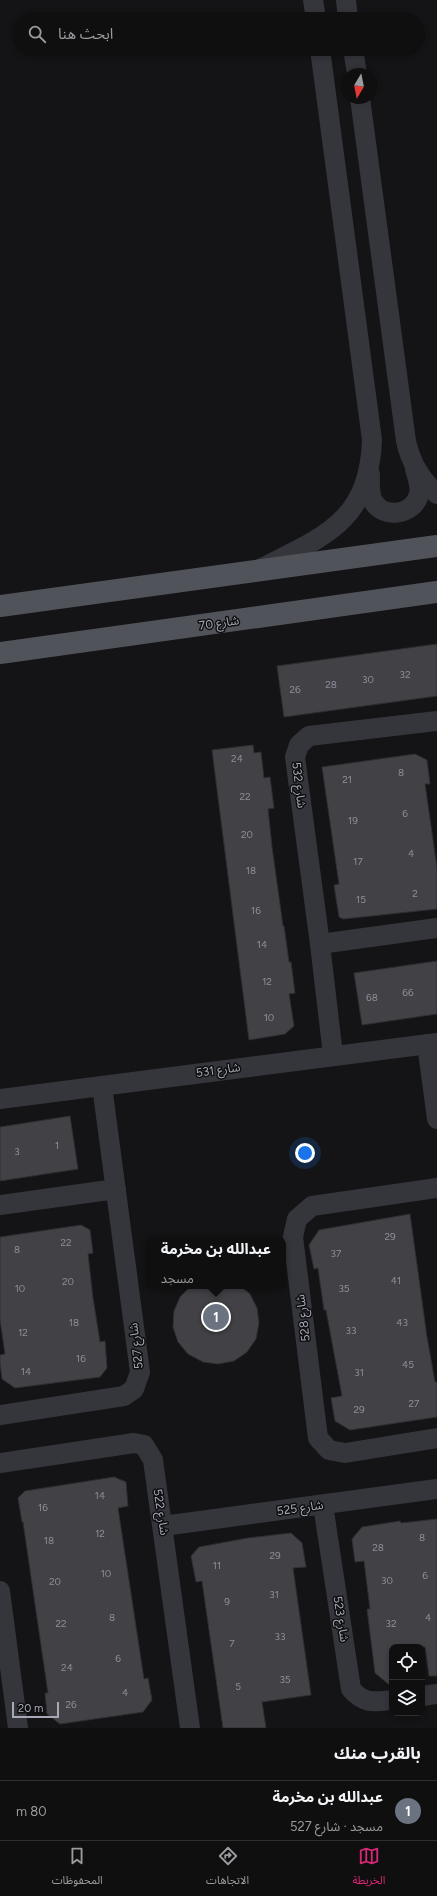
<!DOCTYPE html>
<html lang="ar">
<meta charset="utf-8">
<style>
body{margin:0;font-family:Figtree,"Noto Sans Arabic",sans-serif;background:#1d1d1e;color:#f1f3f6;direction:rtl}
.controls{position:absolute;right:12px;bottom:12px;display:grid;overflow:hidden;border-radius:8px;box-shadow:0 2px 6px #0003}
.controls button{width:36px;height:36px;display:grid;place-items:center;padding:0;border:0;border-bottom:1px solid #2f2f30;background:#0f0f10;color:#f1f3f6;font:20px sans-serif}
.compass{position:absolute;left:341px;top:68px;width:36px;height:36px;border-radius:50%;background:#0f0f10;box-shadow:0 2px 6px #0003;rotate:190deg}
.scale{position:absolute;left:12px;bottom:10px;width:47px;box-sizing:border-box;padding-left:4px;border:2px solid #a7aab6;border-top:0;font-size:11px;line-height:14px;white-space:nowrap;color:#a7aab6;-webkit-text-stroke:3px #0f0f11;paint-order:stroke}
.you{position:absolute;left:305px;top:1153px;width:14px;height:14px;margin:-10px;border:3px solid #fff;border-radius:50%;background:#1a73e8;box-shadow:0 0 0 6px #1a73e833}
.badge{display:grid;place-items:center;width:26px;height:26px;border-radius:50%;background:#db2777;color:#fff;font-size:13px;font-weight:700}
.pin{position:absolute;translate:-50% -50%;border:2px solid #fff;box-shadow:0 1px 4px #0006}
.popup{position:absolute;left:146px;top:1237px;width:140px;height:52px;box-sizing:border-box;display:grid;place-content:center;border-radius:8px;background:#0f0f10;filter:drop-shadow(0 1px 3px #0005);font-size:13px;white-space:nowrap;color:#9b9c9f}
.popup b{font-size:15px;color:#f1f3f6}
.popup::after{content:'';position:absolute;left:50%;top:100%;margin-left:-8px;border:8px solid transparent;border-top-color:#0f0f10}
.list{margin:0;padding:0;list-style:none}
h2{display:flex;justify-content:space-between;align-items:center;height:52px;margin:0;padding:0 16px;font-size:17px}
h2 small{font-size:13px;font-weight:400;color:#9b9c9f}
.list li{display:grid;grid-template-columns:26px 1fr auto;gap:12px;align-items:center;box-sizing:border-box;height:60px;padding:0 16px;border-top:1px solid #2f2f30}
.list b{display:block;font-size:15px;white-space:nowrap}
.list p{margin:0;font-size:13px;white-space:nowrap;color:#9b9c9f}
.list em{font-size:13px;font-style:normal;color:#9b9c9f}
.icon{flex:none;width:22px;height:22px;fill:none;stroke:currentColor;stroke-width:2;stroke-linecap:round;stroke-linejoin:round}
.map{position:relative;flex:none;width:437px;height:1728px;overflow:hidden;direction:ltr}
.search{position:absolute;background:#0f0f10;box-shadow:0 2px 6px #0003;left:12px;right:12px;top:12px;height:44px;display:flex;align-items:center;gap:10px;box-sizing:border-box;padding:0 14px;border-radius:22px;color:#9b9c9f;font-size:15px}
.sheet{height:112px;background:#0f0f10}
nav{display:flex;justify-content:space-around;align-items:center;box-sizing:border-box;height:56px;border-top:1px solid #2f2f30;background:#0f0f10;font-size:11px;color:#9b9c9f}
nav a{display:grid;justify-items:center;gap:2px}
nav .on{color:#db2777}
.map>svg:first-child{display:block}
.building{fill:#414146;stroke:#2f2e32}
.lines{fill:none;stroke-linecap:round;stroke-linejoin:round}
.minor{stroke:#35363b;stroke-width:20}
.major{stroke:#51535a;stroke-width:22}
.labels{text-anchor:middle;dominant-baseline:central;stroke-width:3;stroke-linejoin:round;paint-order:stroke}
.number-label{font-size:10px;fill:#8e909a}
.street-label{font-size:12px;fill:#a7aab6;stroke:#0f0f11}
</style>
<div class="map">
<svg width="437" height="1728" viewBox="0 0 437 1728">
<rect width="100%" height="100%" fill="#141416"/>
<g class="building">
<polygon points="437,644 437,696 284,717 277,666"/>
<polygon points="253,745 254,753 261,752 264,778 270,777 274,808 268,809 272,847 283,926 284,926 289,962 291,962 295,993 289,994 294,1026 285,1034 249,1040 212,750"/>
<polygon points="415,754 427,760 430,784 425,784 437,868 437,909 343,919 339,917 334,885 339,884 322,767"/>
<polygon points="437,961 437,1014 362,1025 354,973"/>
<polygon points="70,1116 78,1169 0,1181 0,1127"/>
<polygon points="410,1214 427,1337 435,1382 437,1382 437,1417 350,1430 335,1421 331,1398 342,1396 326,1310 324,1310 318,1268 314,1269 309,1245 319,1230"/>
<polygon points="81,1225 90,1230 93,1253 88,1254 93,1298 100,1342 105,1341 107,1368 100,1377 15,1388 2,1379 0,1363 0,1355 5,1354 0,1320 0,1237"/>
<polygon points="191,1286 240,1286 250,1294 257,1308 259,1323 256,1339 247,1352 234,1361 218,1364 203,1362 188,1354 178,1342 173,1327 174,1311 180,1297"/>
<polygon points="114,1477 126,1482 128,1506 118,1508 144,1679 148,1678 152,1700 143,1712 60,1724 47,1714 45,1693 48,1693 23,1522 22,1522 18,1498 25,1491"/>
<polygon points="437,1519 437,1676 429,1676 425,1647 392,1647 392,1687 375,1673 367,1609 370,1609 364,1561 355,1562 352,1539 362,1527 400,1521 401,1523"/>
<polygon points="291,1533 302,1543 306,1567 293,1568 311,1695 262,1702 266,1728 223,1728 202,1581 196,1582 191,1556 199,1547 248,1538"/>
</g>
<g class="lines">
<g class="minor">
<polyline points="313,0 316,19"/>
<polyline points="346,0 348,19"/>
<polyline points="353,49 357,74"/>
<path d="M360,98L406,441C411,463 420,479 437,494"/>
<path d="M370,474C370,482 369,491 372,499C381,520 414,516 419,494C421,486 417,477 415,469"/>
<path d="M262,568C325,536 369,521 372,440L320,49"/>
<polyline points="320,944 437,928"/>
<polyline points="427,1044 437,1119"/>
<polyline points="333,1055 320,944 295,757 299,745 309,736 437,721"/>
<polyline points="0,1099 437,1043"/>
<polyline points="437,1188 312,1206 297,1219 293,1237 318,1438 329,1450 345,1453 437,1438"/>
<polyline points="0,1205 116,1189"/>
<polyline points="0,1415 124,1396 134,1389 140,1372 102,1086"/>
<polyline points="0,1463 134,1443 144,1445 153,1460 190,1728"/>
<path d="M323,1505L351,1689C364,1704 373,1702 392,1700"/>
<polyline points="163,1526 437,1489"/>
<polyline points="0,1591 18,1728"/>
<polyline points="422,1696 437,1694"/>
</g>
<g class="major">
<polyline points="0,606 437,546"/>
<polyline points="0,653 437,592"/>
</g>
</g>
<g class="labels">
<g class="number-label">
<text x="405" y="674">32</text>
<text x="368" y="679">30</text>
<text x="331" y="684">28</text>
<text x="295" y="689">26</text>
<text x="237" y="758">24</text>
<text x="401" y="772">8</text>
<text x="347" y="779">21</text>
<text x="245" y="796">22</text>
<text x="405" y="813">6</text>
<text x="353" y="820">19</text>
<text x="247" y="834">20</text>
<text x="411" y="853">4</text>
<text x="358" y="861">17</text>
<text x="251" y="870">18</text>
<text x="415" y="893">2</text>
<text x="361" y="899">15</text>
<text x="256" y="910">16</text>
<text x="262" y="944">14</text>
<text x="267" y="981">12</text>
<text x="408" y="992">66</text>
<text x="372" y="997">68</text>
<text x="269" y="1017">10</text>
<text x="57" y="1145">1</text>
<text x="17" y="1151">3</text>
<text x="390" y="1236">29</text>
<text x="66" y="1242">22</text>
<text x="17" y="1249">8</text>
<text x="336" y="1253">37</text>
<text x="396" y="1280">41</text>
<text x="68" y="1281">20</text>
<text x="20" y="1288">10</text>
<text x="344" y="1288">35</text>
<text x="74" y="1322">18</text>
<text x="402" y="1322">43</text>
<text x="351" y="1330">33</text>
<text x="23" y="1332">12</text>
<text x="81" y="1358">16</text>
<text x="408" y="1364">45</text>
<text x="26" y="1371">14</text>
<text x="359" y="1372">31</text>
<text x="414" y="1403">27</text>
<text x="359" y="1409">29</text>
<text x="100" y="1495">14</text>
<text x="43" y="1507">16</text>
<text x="100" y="1533">12</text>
<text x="422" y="1537">8</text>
<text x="49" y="1540">18</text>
<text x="378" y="1547">28</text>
<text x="275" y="1555">29</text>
<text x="217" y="1565">11</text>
<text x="106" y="1573">10</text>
<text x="425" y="1575">6</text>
<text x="387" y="1580">30</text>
<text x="55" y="1581">20</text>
<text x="274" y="1594">31</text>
<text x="227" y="1601">9</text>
<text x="112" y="1617">8</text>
<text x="428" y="1617">4</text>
<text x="61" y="1623">22</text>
<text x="391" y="1623">32</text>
<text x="280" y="1636">33</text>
<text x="232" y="1643">7</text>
<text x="118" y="1658">6</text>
<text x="67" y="1667">24</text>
<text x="285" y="1679">35</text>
<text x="238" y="1686">5</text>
<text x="125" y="1692">4</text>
<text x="71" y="1704">26</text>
</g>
<g class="street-label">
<text transform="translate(219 623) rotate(-8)">شارع 70</text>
<text transform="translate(299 785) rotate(83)">شارع 532</text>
<text transform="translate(218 1070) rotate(-8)">شارع 531</text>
<text transform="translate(303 1318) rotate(-97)">شارع 528</text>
<text transform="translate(136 1346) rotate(-97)">شارع 527</text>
<text transform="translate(300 1508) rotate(-8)">شارع 525</text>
<text transform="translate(161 1512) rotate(81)">شارع 522</text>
<text transform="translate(341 1619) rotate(81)">شارع 523</text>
</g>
</g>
</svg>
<div class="controls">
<button><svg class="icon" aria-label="locate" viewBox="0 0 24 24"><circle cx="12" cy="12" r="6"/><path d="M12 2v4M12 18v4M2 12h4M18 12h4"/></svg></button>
<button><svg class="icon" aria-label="layers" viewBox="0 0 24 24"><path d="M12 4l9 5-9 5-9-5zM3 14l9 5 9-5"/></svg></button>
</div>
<svg class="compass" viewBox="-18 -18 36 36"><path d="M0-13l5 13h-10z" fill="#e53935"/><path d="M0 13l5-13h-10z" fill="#9b9c9f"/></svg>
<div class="scale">20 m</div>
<div class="you"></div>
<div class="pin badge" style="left:216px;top:1317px;background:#6b7280">1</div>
<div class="popup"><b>عبدالله بن مخرمة</b>مسجد</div>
<div class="search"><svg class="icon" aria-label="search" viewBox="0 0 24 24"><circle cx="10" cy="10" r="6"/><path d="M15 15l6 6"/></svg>ابحث هنا</div>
</div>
<section class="sheet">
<h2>بالقرب منك<small></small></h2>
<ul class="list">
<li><span class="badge" style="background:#6b7280">1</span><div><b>عبدالله بن مخرمة</b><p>مسجد · شارع 527</p></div><em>80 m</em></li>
</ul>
</section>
<nav>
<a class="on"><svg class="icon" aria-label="map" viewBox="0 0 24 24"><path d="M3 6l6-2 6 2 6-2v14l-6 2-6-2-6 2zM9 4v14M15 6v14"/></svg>الخريطة</a>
<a><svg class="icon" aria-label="directions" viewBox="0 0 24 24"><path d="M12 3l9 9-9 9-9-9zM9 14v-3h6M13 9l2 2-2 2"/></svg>الاتجاهات</a>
<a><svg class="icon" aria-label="saved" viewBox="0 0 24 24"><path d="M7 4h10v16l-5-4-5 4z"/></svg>المحفوظات</a>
</nav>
